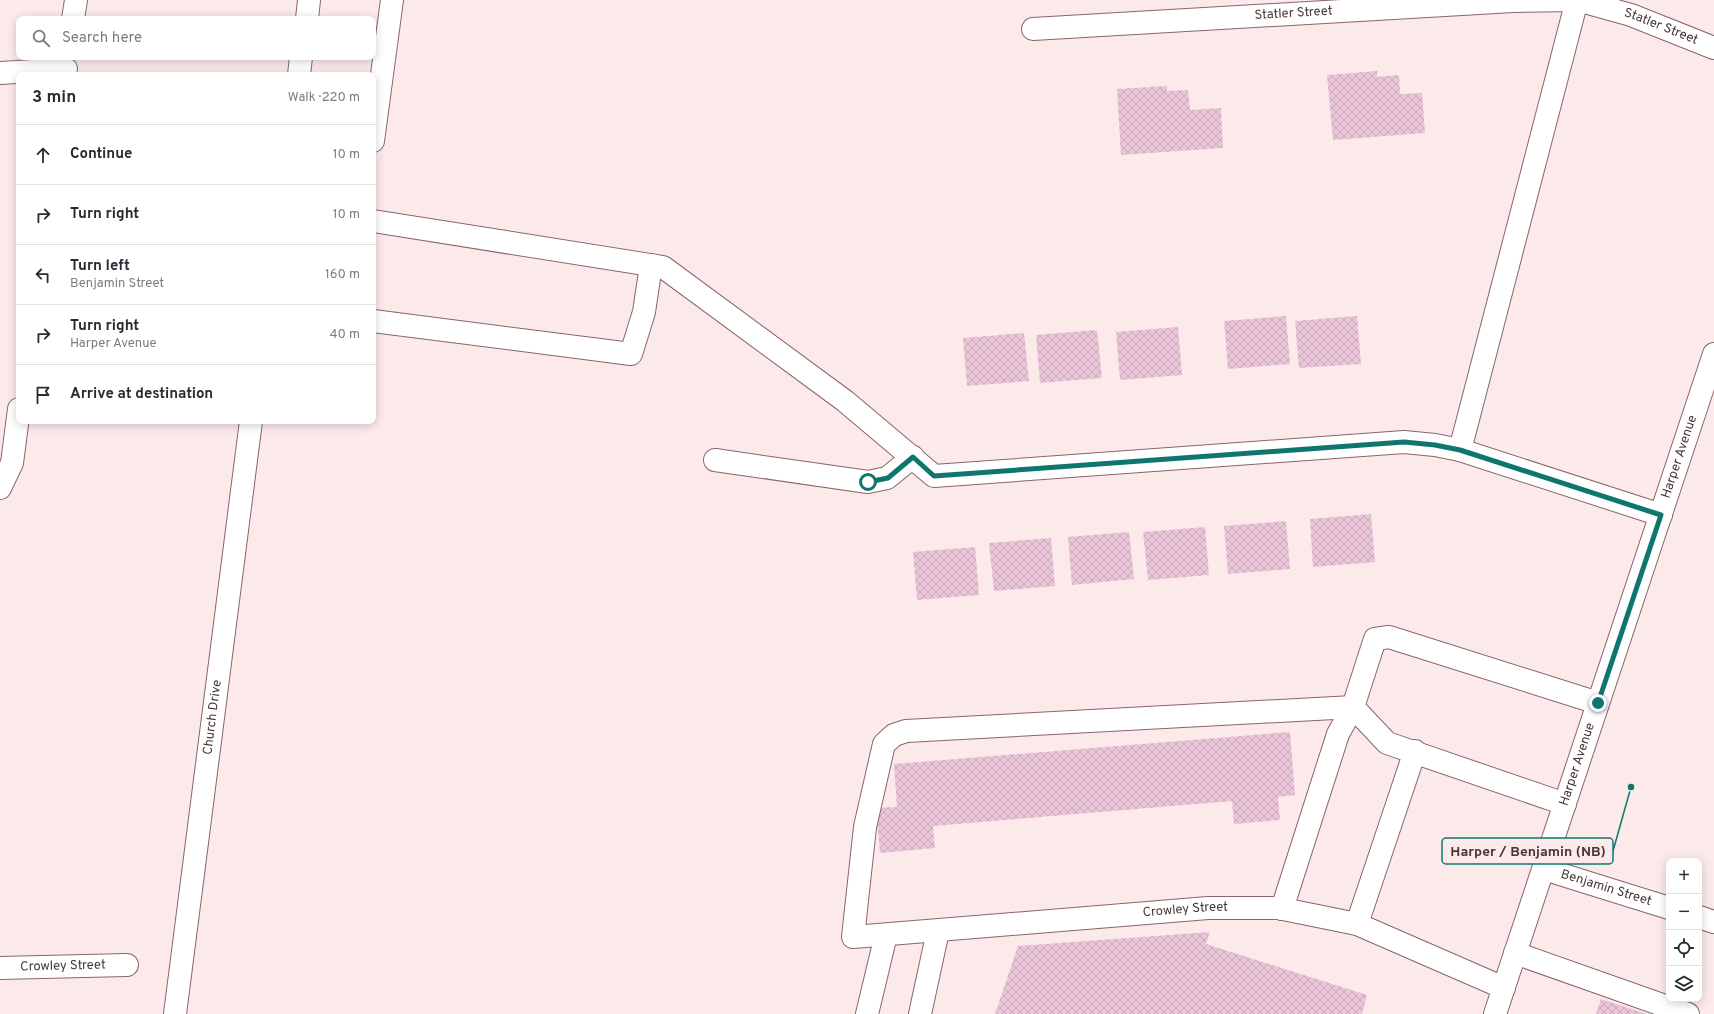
<!DOCTYPE html>
<meta charset="utf-8">
<style>
body{margin:0;font-family:Overpass,sans-serif;background:#f7f7f7;color:#2b2b33}
.controls{position:absolute;right:12px;bottom:12px;display:grid;overflow:hidden;border-radius:8px;box-shadow:0 2px 10px #0003}
.controls button{width:36px;height:36px;display:grid;place-items:center;padding:0;border:0;border-bottom:1px solid #e1e1e2;background:#fff;color:#2b2b33;font:20px sans-serif}
.stop{position:absolute;width:12px;height:12px;margin:-9px;border:3px solid #0f766e;border-radius:50%;background:#fff}
.stop.end{background:#0f766e;border-color:#fff;box-shadow:0 1px 4px #0008}
.list{margin:0;padding:0;list-style:none}
h2{display:flex;justify-content:space-between;align-items:center;height:52px;margin:0;padding:0 16px;font-size:17px}
h2 small{font-size:13px;font-weight:400;color:#7c7c81}
.list li{display:grid;grid-template-columns:26px 1fr auto;gap:12px;align-items:center;box-sizing:border-box;height:60px;padding:0 16px;border-top:1px solid #e1e1e2}
.list b{display:block;font-size:15px;white-space:nowrap}
.list p{margin:0;font-size:13px;white-space:nowrap;color:#7c7c81}
.list em{font-size:13px;font-style:normal;color:#7c7c81}
.icon{flex:none;width:22px;height:22px;fill:none;stroke:currentColor;stroke-width:2;stroke-linecap:round;stroke-linejoin:round}
.map{position:relative;flex:none;width:1714px;height:1014px;overflow:hidden}
.search{position:absolute;background:#fff;box-shadow:0 2px 10px #0003;left:16px;top:16px;width:360px;height:44px;display:flex;align-items:center;gap:10px;box-sizing:border-box;padding:0 14px;border-radius:8px;color:#7c7c81;font-size:15px}
.panel{position:absolute;background:#fff;box-shadow:0 2px 10px #0003;left:16px;top:72px;width:360px;height:352px;border-radius:8px}
.map>svg:first-child{display:block}
.building{fill:url(#building-cross-hatch)}
.lines{fill:none;stroke-linecap:round;stroke-linejoin:round}
.minor-casing{stroke:#8a6469;stroke-width:24}
.major-casing{stroke:#8a6469;stroke-width:24}
.minor{stroke:#fff;stroke-width:22}
.major{stroke:#fff;stroke-width:22}
.route{stroke:#0f766e;stroke-width:5}
.labels{text-anchor:middle;dominant-baseline:central;stroke-width:3;stroke-linejoin:round;paint-order:stroke}
.street-label{font-size:13px;fill:#473638;stroke:#fceaeb}
.leader{fill:none;stroke:#0f766e;stroke-width:1.5}
.callout-dot{fill:#0f766e;stroke:#fceaeb;stroke-width:1.5}
.callout{fill:#fceaeb;stroke:#0f766e;stroke-width:1.5}
.callout-label{font-size:14px;text-anchor:middle;font-weight:bold;fill:#473638}
</style>
<div class="map">
<svg width="1714" height="1014" viewBox="0 0 1714 1014">
<defs>
<pattern id="building-cross-hatch" width="8" height="8" patternUnits="userSpaceOnUse"><rect width="8" height="8" fill="#eac5d8"/><path d="M0 0l8 8M0 8l8-8" fill="none" stroke="#caaaba"/></pattern>
</defs>
<rect width="100%" height="100%" fill="#fceaeb"/>
<g class="building">
<polygon points="1377,71 1377,77 1399,75 1400,94 1422,93 1425,133 1333,140 1327,75"/>
<polygon points="1167,86 1167,91 1188,90 1190,110 1221,108 1223,148 1121,155 1117,89"/>
<polygon points="1286,316 1290,364 1228,369 1224,321"/>
<polygon points="1357,316 1361,364 1299,368 1295,321"/>
<polygon points="1178,327 1182,375 1120,380 1116,332"/>
<polygon points="1097,330 1102,378 1040,383 1036,335"/>
<polygon points="1024,333 1029,381 967,386 963,338"/>
<polygon points="1371,514 1375,562 1313,567 1310,519"/>
<polygon points="1286,521 1290,569 1228,574 1224,526"/>
<polygon points="1205,527 1209,575 1148,580 1143,532"/>
<polygon points="1129,532 1134,579 1072,585 1068,537"/>
<polygon points="1051,538 1055,586 994,591 989,543"/>
<polygon points="975,547 979,595 917,600 913,552"/>
<polygon points="1290,732 1295,795 1278,797 1280,820 1234,824 1232,801 933,826 935,848 880,853 876,808 897,807 894,764"/>
<polygon points="1210,932 1206,944 1367,995 1362,1014 995,1014 1018,946"/>
<polygon points="1601,999 1647,1014 1596,1014"/>
</g>
<g class="lines">
<defs>
<g id="minor">
<polyline points="73,19 76,0"/>
<polyline points="307,19 309,0"/>
<path id="s1" d="M1033,29L1513,1L1577,0L1631,15L1714,48"/>
<polyline points="0,73 66,69"/>
<polyline points="299,75 301,57"/>
<polyline points="373,141 392,0"/>
<polyline points="373,221 663,267 845,401 934,476 1404,442 1435,445 1460,450 1661,515"/>
<polyline points="373,321 631,354 644,312 651,265"/>
<polyline points="1460,450 1577,0"/>
<polyline points="715,460 868,482 887,478 913,457"/>
<polyline points="0,488 12,463 19,409"/>
<path id="s2" d="M1353,707L906,731L894,735L884,744L865,827L853,937L1208,908H1278L1357,924L1504,988"/>
<polyline points="1565,804 1387,743 1353,707 1375,639 1389,637 1598,703"/>
<path id="s3" d="M1544,869L1669,908"/>
<polyline points="1282,909 1338,734 1353,707"/>
<polyline points="1699,917 1714,922"/>
<polyline points="1357,924 1415,751"/>
<polyline points="1515,953 1688,1014"/>
<path id="s4" d="M0,968L127,965"/>
<path id="s5" d="M175,1014L251,421"/>
<polyline points="867,1014 886,935"/>
<polyline points="920,1014 938,931"/>
</g>
<g id="major">
<path id="s6" d="M1495,1014L1714,354"/>
</g>
</defs>
<use href="#minor" class="minor-casing"/>
<use href="#major" class="major-casing"/>
<use href="#minor" class="minor"/>
<use href="#major" class="major"/>
</g>
<g class="lines">
<polyline class="route" points="868,482 888,478 913,457 934,476 1404,442 1435,445 1460,450 1661,515 1598,703"/>
</g>
<g class="labels">
<g class="street-label">
<text stroke="none"><textPath href="#s1" startOffset="261">Statler Street</textPath></text>
<text stroke="none"><textPath href="#s1" startOffset="633">Statler Street</textPath></text>
<text stroke="none"><textPath href="#s6" startOffset="587">Harper Avenue</textPath></text>
<text stroke="none"><textPath href="#s5" startOffset="299">Church Drive</textPath></text>
<text stroke="none"><textPath href="#s6" startOffset="263">Harper Avenue</textPath></text>
<text stroke="none"><textPath href="#s3" startOffset="65">Benjamin Street</textPath></text>
<text stroke="none"><textPath href="#s2" startOffset="1003">Crowley Street</textPath></text>
<text stroke="none"><textPath href="#s4" startOffset="63">Crowley Street</textPath></text>
</g>
</g>
<path class="leader" d="M1631 787L1613 851"/>
<circle class="callout-dot" cx="1631" cy="787" r="4"/>
<rect class="callout" x="1442" y="838" width="171" height="26" rx="4"/>
<g class="callout-label">
<text x="1528" y="856">Harper / Benjamin (NB)</text>
</g>
</svg>
<div class="controls">
<button>+</button>
<button>−</button>
<button><svg class="icon" aria-label="locate" viewBox="0 0 24 24"><circle cx="12" cy="12" r="6"/><path d="M12 2v4M12 18v4M2 12h4M18 12h4"/></svg></button>
<button><svg class="icon" aria-label="layers" viewBox="0 0 24 24"><path d="M12 4l9 5-9 5-9-5zM3 14l9 5 9-5"/></svg></button>
</div>
<div class="stop" style="left:868px;top:482px"></div>
<div class="stop end" style="left:1598px;top:703px"></div>
<div class="search"><svg class="icon" aria-label="search" viewBox="0 0 24 24"><circle cx="10" cy="10" r="6"/><path d="M15 15l6 6"/></svg>Search here</div>
<section class="panel">
<h2>3 min<small>Walk · 220 m</small></h2>
<ul class="list">
<li><svg class="icon" aria-label="ahead" viewBox="0 0 24 24"><path d="M12 20V5M6 11l6-6 6 6"/></svg><div><b>Continue</b></div><em>10 m</em></li>
<li><svg class="icon" aria-label="right" viewBox="0 0 24 24"><path d="M7 20v-9h11M14 6l5 5-5 5"/></svg><div><b>Turn right</b></div><em>10 m</em></li>
<li><svg class="icon" aria-label="left" viewBox="0 0 24 24"><path d="M17 20v-9H6M10 6l-5 5 5 5"/></svg><div><b>Turn left</b><p>Benjamin Street</p></div><em>160 m</em></li>
<li><svg class="icon" aria-label="right" viewBox="0 0 24 24"><path d="M7 20v-9h11M14 6l5 5-5 5"/></svg><div><b>Turn right</b><p>Harper Avenue</p></div><em>40 m</em></li>
<li><svg class="icon" aria-label="arrive" viewBox="0 0 24 24"><path d="M6 21V4h12l-3 4 3 4H6"/></svg><div><b>Arrive at destination</b></div></li>
</ul>
</section>
</div>
